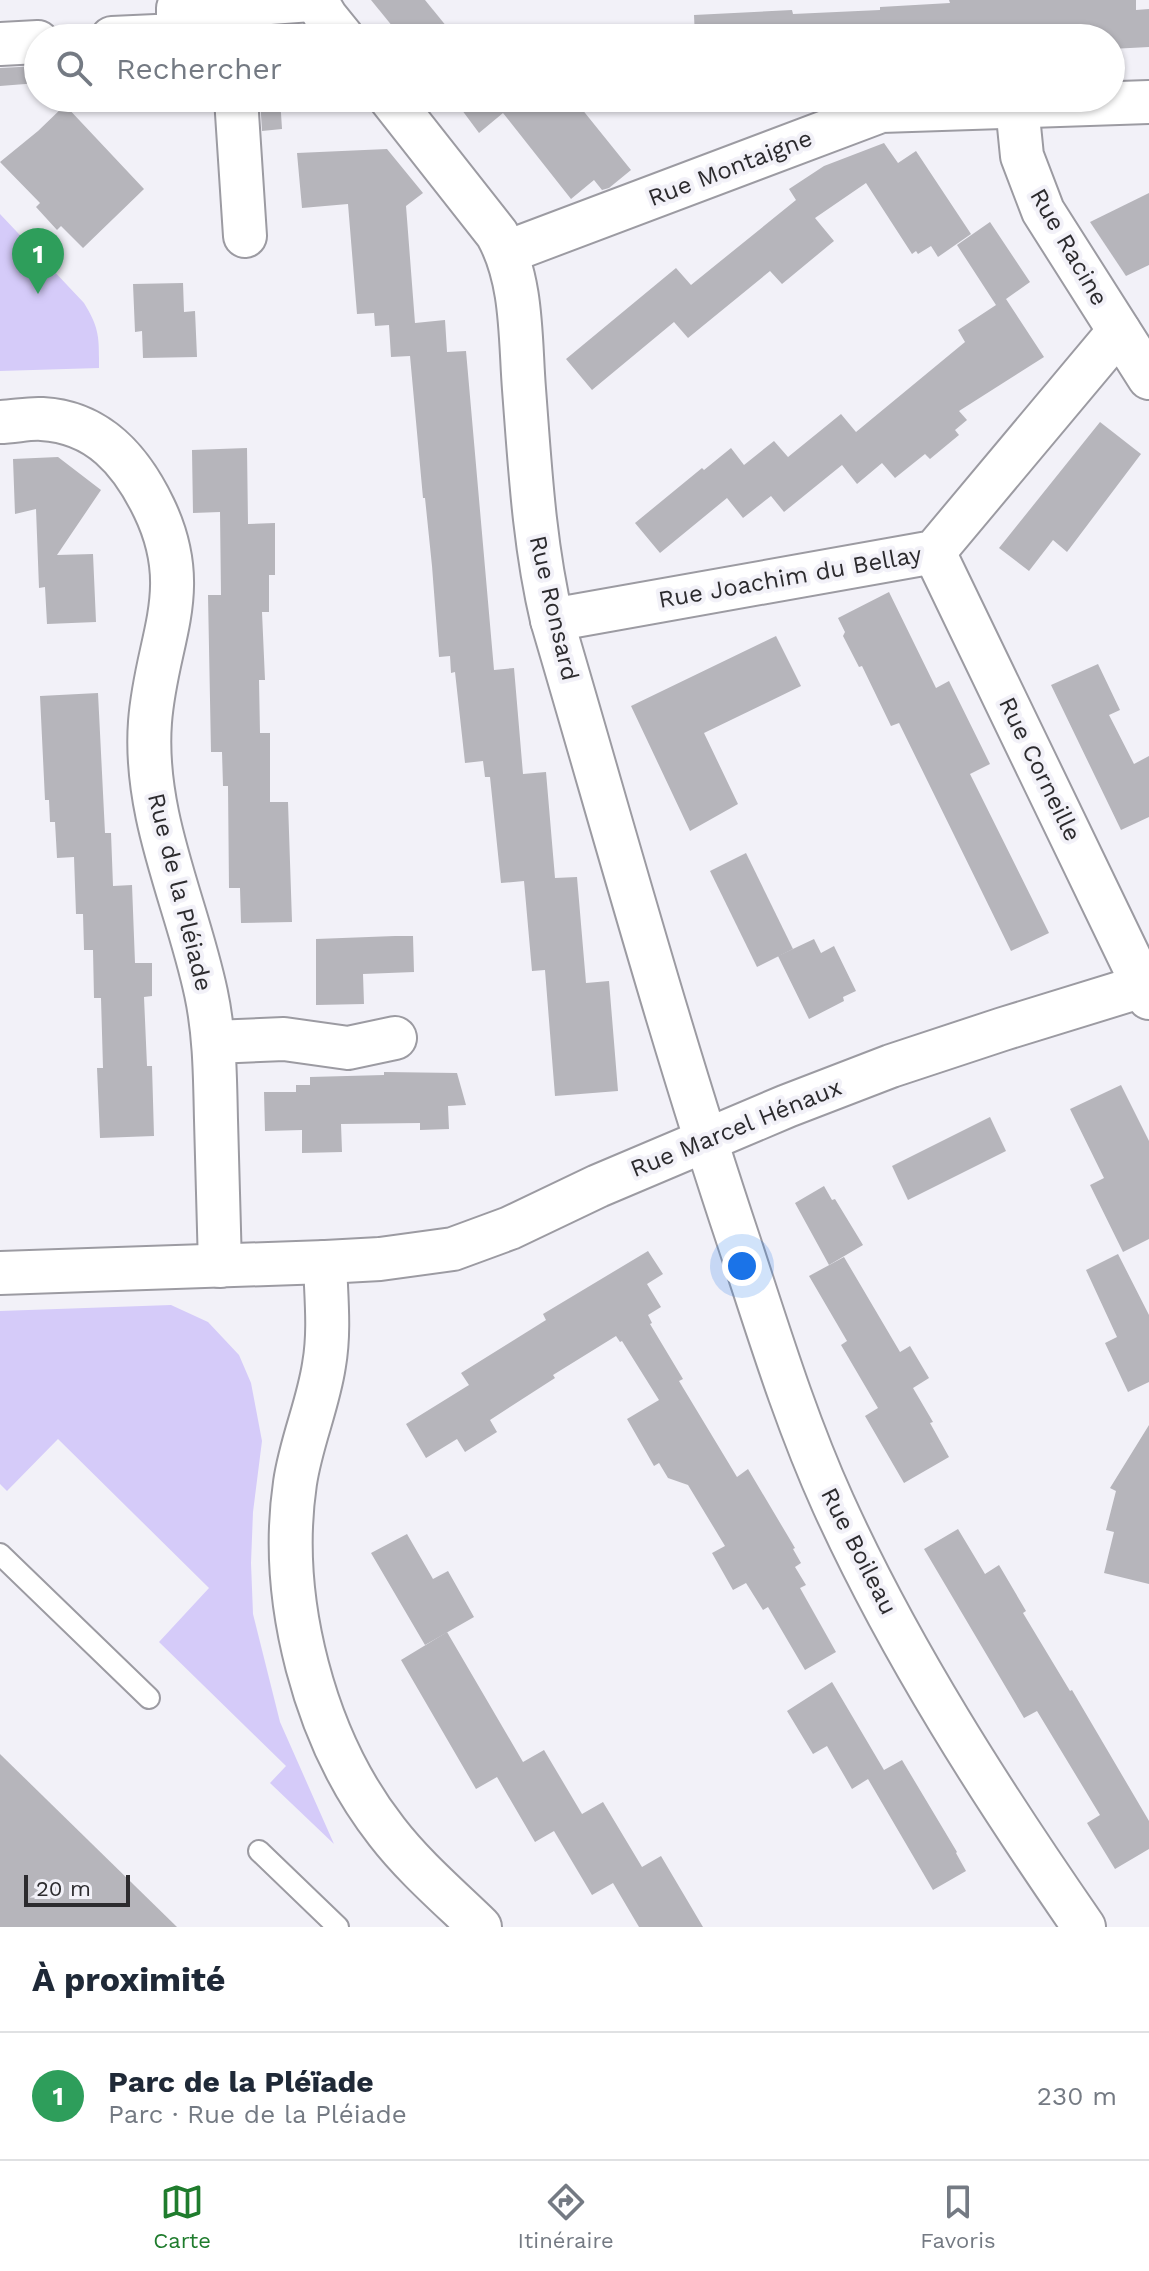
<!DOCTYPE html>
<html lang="fr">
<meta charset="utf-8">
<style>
body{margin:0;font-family:"Work Sans",sans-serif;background:#f2f2f3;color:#1f2937}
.scale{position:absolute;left:24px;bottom:20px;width:106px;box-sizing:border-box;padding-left:8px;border:4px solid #2c2b2e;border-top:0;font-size:22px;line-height:28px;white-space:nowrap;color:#2c2b2e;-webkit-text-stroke:6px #f2f1f8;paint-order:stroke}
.you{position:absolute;left:742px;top:1266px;width:28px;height:28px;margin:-20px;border:6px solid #fff;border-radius:50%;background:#1a73e8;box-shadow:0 0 0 12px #1a73e833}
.badge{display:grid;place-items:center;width:52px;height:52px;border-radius:50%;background:#1f7c2d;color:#fff;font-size:26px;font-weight:700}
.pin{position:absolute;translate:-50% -66px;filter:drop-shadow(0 2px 4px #0008)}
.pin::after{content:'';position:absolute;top:42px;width:28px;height:24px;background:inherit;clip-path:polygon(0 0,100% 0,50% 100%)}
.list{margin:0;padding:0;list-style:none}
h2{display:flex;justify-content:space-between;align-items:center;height:104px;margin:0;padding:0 32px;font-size:34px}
h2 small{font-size:26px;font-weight:400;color:#747a83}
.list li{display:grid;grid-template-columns:52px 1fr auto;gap:24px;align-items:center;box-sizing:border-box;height:128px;padding:0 32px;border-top:2px solid #e0e1e3}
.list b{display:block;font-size:30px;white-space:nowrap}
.list p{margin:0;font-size:26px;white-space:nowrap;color:#747a83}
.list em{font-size:26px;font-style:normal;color:#747a83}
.icon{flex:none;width:44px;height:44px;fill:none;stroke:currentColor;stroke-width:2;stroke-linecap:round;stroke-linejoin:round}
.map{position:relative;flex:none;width:1149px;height:1927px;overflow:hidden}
.search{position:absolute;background:#fff;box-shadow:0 2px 6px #0004;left:24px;right:24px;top:24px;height:88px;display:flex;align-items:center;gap:20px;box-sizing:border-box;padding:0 28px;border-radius:44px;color:#747a83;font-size:30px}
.sheet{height:232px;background:#fff}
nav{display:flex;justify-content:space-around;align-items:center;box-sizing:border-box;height:112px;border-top:2px solid #e0e1e3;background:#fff;font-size:22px;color:#747a83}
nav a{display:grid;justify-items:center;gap:4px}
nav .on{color:#1f7c2d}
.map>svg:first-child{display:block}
.green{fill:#d5cbf9}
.building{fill:#b6b5bb}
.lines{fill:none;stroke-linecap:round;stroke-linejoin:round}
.service-casing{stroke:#9c9ba2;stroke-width:24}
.minor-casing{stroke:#9c9ba2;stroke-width:46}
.service{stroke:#fff;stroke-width:20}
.minor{stroke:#fff;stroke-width:42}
.labels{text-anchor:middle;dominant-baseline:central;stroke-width:8;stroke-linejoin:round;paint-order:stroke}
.street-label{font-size:24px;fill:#2c2b2e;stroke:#f2f1f8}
</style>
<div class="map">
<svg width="1149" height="1927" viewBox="0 0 1149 1927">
<rect width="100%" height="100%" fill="#f2f1f8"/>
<g class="green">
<path d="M0,214L84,303C100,329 99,338 99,368L0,371Z"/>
<polygon points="171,1305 208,1322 239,1355 251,1383 262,1441 253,1512 251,1563 253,1614 280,1722 334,1844 270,1783 286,1766 159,1642 209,1588 58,1439 7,1491 0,1484 0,1311"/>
</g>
<g class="building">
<polygon points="371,0 425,0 456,38 402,38"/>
<polygon points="949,0 1136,0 1136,10 1149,9 1149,47 1111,49 1111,38 695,38 694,15 792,10 793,14 880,10 880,7 950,3"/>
<polygon points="38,66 38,83 0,86 0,68"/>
<polygon points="260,98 280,98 282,129 262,131"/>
<polygon points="453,98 573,98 631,170 609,188 602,190 594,180 571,199 503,113 479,133"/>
<polygon points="65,105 144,189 83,248 61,226 57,230 36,207 40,203 0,162 38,131"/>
<polygon points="884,143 898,163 916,151 971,234 938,257 931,246 918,254 916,251 912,254 866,183 815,218 834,241 782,284 770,271 688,338 674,322 592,390 566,359 676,268 691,285 796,200 789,189 824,166"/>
<polygon points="387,149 423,193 406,206 415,323 445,320 447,352 466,351 494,670 514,668 523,774 546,772 555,878 577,877 586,983 609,981 618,1091 555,1096 545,970 532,971 524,881 501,883 490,777 485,777 483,761 465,763 455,672 451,673 450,656 439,657 432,566 425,498 423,498 410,356 391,357 389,325 375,326 374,313 357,314 348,204 302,208 297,153"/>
<polygon points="1149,193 1149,265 1126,276 1090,222"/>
<polygon points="990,222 1030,282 1006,299 1044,357 959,411 967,420 955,430 959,435 930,459 925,454 895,478 882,463 857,484 842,465 784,512 771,496 743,518 727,498 660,553 635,523 702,468 704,470 731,448 744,465 774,441 788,457 841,414 856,432 965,342 958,330 996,305 957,245"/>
<polygon points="183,283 184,312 195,311 197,357 143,358 142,331 135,332 133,284"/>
<polygon points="1100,422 1141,454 1067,552 1053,540 1029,571 999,548"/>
<polygon points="247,448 248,524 275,523 275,575 269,575 269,612 262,612 265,680 259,680 260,733 270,733 270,802 288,802 292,922 241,923 240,888 229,888 228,786 223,786 222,752 211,752 208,595 221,595 220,512 193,513 192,450"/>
<polygon points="58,457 101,490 57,555 93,554 96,622 47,624 45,587 39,588 36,509 15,514 13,459"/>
<polygon points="889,592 936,688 949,681 990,764 970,774 1049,933 1011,951 899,723 891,726 862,666 859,667 843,636 845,632 838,618"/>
<polygon points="776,636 801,686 704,733 738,804 690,831 631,706"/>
<polygon points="1098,664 1120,710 1109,715 1134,764 1149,756 1149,817 1121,830 1051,685"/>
<polygon points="98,693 105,833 111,833 113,886 132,885 135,963 152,963 152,996 144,997 147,1066 152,1066 154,1136 100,1138 97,1068 103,1068 101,998 94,998 93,950 84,950 83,914 76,914 74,857 57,858 55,822 50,822 49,800 45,800 40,696"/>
<polygon points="746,853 793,949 757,967 710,871"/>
<polygon points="395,936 413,936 414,972 363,974 364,1004 316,1005 316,939"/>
<polygon points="814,939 821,953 834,946 856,991 843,997 844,1001 809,1019 778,956"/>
<polygon points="384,1072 457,1073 466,1105 448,1106 449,1129 420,1130 420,1123 341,1124 342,1152 302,1153 302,1130 265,1131 264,1092 296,1092 296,1085 310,1085 310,1077 384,1075"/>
<polygon points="1121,1085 1149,1141 1149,1239 1123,1252 1090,1185 1104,1178 1070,1109"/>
<polygon points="990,1117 1006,1151 908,1200 892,1166"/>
<polygon points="824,1186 832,1200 835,1199 863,1245 829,1265 795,1203"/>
<polygon points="648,1251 663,1274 647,1284 661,1307 648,1315 652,1323 650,1324 683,1379 679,1381 737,1477 748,1469 795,1548 793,1549 801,1563 795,1567 806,1585 800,1588 836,1652 805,1670 768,1607 763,1610 746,1583 733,1590 712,1553 725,1546 688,1485 668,1478 659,1463 654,1466 627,1419 659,1400 622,1341 620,1342 616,1336 553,1375 555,1378 490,1420 497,1432 465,1452 457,1439 426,1458 406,1424 469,1385 461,1373 546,1320 543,1314"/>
<polygon points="1118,1254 1149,1315 1149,1382 1128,1392 1105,1343 1117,1337 1086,1270"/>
<polygon points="844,1257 900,1352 910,1346 929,1378 913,1388 933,1422 930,1423 949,1457 904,1483 865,1416 878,1408 841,1345 847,1341 809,1276"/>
<polygon points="1149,1425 1149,1584 1104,1573 1114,1532 1106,1530 1116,1491 1110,1488"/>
<polygon points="958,1529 985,1574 999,1565 1026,1611 1023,1613 1070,1691 1072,1690 1149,1821 1149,1849 1115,1869 1087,1823 1100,1815 1037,1711 1024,1718 924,1549"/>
<polygon points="407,1534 433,1579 448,1571 474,1617 425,1645 371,1553"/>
<polygon points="447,1632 523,1762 544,1750 582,1814 603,1802 642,1867 661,1856 703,1927 639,1927 613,1883 592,1895 554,1831 535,1842 497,1777 476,1789 401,1660"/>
<polygon points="832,1682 884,1770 902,1760 957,1852 956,1853 966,1871 933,1890 868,1779 852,1789 827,1746 813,1754 787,1711"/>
<polygon points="0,1754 177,1927 0,1927"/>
</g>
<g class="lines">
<defs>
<g id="service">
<polyline points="0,1554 149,1698"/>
<polyline points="259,1851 338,1927"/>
</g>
<g id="minor">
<polyline points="316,0 326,17 343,38"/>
<polyline points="112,38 178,35 178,8 230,6"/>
<polyline points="232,38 230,6 311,0"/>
<polyline points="0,44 38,42"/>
<polyline points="236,98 245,236"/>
<path d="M390,98L497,234C523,281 520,338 524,389C530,467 534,544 552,620C613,827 670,1036 739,1242C768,1330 795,1419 833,1503C900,1651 992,1794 1084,1927"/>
<polyline points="1017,106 1022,156 1043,211 1149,378"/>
<polyline points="507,252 881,111 1149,102"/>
<path d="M0,422C14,422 28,418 42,419C98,422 131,460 154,508C194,591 156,640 150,722C143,816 187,903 206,993C215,1035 215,1078 216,1120C217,1169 219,1217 220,1266"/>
<polyline points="934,552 1149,998"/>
<polyline points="552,620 934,552 1119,331"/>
<polyline points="214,1042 284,1039 348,1048 395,1038"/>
<path d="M325,1262C326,1296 330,1331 324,1365C318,1405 301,1442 295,1483C278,1599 314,1739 387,1832C414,1867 448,1896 480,1927"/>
<polyline points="0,1273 325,1262 380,1259 453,1249 510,1228 598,1186 787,1106 891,1066 1003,1029 1149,984"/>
</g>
</defs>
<use href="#service" class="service-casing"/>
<use href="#minor" class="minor-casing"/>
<use href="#service" class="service"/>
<use href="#minor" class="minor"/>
</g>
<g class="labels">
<g class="street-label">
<text transform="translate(730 168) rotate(-21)">Rue Montaigne</text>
<text transform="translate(1069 247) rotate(60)">Rue Racine</text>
<text transform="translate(790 577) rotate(-10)">Rue Joachim du Bellay</text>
<text transform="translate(554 608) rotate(77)">Rue Ronsard</text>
<text transform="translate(1040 769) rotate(64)">Rue Corneille</text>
<text transform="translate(180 892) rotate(76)">Rue de la Pléiade</text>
<text transform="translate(736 1128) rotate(-22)">Rue Marcel Hénaux</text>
<text transform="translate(859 1551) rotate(63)">Rue Boileau</text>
</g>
</g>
</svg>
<div class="scale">20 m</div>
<div class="you"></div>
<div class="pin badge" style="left:38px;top:294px;background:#2e9e5b">1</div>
<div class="search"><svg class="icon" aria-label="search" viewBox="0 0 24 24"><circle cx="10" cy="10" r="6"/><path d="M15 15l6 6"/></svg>Rechercher</div>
</div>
<section class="sheet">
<h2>À proximité<small></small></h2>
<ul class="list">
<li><span class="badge" style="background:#2e9e5b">1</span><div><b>Parc de la Pléïade</b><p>Parc · Rue de la Pléiade</p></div><em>230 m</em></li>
</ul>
</section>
<nav>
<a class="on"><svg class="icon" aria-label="map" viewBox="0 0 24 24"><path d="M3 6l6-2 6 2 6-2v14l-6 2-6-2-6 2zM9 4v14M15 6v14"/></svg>Carte</a>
<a><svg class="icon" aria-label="directions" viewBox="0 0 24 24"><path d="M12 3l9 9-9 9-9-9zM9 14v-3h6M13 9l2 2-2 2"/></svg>Itinéraire</a>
<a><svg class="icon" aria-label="saved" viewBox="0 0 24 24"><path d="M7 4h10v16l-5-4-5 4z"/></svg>Favoris</a>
</nav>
